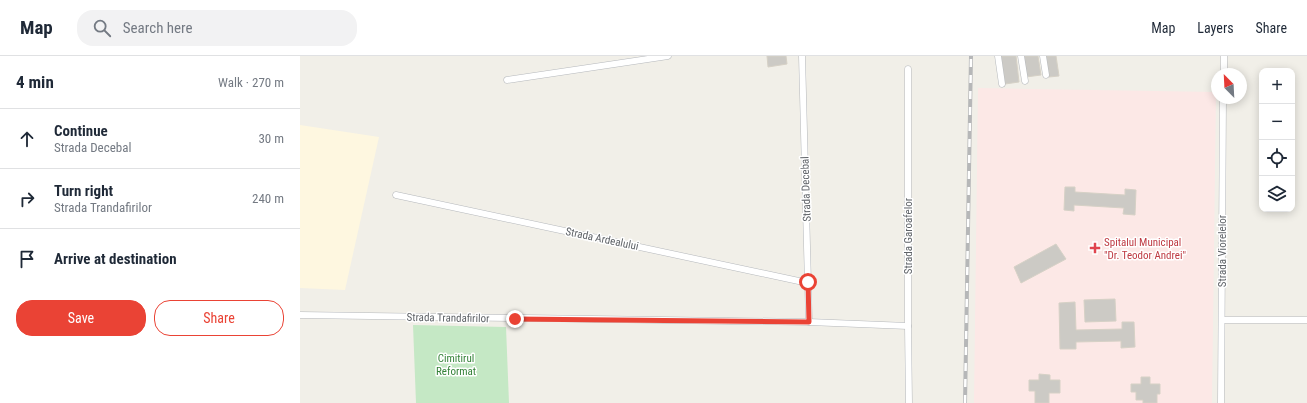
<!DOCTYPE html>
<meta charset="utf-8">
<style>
body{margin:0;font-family:"Roboto Condensed",sans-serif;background:#f2f2f3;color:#1f2937}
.controls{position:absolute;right:12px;top:12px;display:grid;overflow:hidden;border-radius:8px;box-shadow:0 2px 10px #0003}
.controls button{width:36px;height:36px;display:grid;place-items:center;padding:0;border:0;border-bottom:1px solid #e0e1e3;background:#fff;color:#1f2937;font:20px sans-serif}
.compass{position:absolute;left:911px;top:12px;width:36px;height:36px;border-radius:50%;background:#fff;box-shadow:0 2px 10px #0003;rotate:336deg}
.stop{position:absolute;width:12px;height:12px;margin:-9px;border:3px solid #ea4335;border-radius:50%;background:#fff}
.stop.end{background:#ea4335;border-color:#fff;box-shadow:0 1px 4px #0008}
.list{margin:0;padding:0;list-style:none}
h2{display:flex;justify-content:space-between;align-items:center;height:52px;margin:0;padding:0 16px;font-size:17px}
h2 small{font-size:13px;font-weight:400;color:#747a83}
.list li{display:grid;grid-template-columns:26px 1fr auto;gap:12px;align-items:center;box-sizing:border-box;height:60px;padding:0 16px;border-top:1px solid #e0e1e3}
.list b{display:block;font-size:15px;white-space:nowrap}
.list p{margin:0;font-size:13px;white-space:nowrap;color:#747a83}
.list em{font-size:13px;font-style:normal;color:#747a83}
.actions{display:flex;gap:8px;padding:12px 16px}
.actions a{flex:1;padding:9px 0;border:1px solid #ea4335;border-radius:16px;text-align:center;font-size:14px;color:#ea4335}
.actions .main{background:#ea4335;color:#fff}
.icon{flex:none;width:22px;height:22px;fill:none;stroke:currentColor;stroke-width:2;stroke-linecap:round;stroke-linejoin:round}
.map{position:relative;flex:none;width:1007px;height:347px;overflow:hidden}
header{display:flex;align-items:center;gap:24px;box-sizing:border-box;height:56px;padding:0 20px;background:#fff;border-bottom:1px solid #e0e1e3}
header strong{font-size:19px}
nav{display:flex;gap:22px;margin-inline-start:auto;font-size:14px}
.search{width:280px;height:36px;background:#f2f2f3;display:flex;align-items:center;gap:10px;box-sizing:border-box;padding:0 14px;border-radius:16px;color:#747a83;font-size:15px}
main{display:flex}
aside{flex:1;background:#fff}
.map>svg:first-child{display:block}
.commercial{fill:#fef7e0}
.medical{fill:#fce8e6}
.green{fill:#c5e8c5}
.building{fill:#cccac5;stroke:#d6d1c6}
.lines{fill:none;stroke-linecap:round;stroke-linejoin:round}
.minor-casing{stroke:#b5b8bc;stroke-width:7}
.minor{stroke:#fff;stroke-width:6}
.rail-casing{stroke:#b6b7b8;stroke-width:4}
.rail{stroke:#fff;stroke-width:2.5;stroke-dasharray:8;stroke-linecap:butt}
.route{stroke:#ea4335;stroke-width:5}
.health-dot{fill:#e0444e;stroke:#fff;stroke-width:1.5}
.labels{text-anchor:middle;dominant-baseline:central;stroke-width:3;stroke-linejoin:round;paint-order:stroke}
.street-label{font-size:11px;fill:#5f6368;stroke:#fff}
.health-label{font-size:11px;fill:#be3a42;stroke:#fff;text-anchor:start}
.park-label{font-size:11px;fill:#348238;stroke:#fff}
</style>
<header>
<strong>Map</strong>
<div class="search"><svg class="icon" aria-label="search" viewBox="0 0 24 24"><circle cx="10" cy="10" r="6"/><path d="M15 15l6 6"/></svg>Search here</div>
<nav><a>Map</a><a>Layers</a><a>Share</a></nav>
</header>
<main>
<aside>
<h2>4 min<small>Walk · 270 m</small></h2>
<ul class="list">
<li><svg class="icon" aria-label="ahead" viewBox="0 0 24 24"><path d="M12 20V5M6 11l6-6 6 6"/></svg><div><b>Continue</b><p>Strada Decebal</p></div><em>30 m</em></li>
<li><svg class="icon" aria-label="right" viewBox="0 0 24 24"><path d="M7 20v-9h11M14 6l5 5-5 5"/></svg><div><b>Turn right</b><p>Strada Trandafirilor</p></div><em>240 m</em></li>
<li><svg class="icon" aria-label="arrive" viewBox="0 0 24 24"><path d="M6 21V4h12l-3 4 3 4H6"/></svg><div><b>Arrive at destination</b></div></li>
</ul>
<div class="actions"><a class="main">Save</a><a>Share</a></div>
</aside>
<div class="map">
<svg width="1007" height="347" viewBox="0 0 1007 347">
<rect width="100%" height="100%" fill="#f1efe8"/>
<polygon class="commercial" points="0,69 79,81 45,234 0,232"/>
<polygon class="medical" points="678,32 916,36 912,347 674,347"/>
<polygon class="green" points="113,269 206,271 209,347 116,347"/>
<g class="building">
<polygon points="467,0 486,0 487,8 468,11"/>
<polygon points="701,0 716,0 719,26 705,28"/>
<polygon points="723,0 738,0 741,19 726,21"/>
<polygon points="746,0 756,0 759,20 749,21"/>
<polygon points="765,131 775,131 775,136 825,139 825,133 836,134 835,159 823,158 824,152 774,149 774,155 764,154"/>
<polygon points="756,188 766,203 721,227 714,211"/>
<polygon points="815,243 816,265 785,266 784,244"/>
<polygon points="775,246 776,274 822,273 822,266 834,266 835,291 821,292 821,285 776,286 776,293 760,293 759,247"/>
<polygon points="739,318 750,319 750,324 760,324 760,337 749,337 749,347 735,347 735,335 729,335 729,324 739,324"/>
<polygon points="841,321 850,321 850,328 860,328 860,338 857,338 857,347 843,347 843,344 836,344 836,336 831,336 831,328 841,328"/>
</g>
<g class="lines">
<defs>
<g id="minor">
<polyline points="502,0 509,266"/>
<polyline points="698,0 702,28"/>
<polyline points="721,0 725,25"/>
<polyline points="743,0 746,19"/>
<polyline points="608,13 608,270 609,347"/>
<polyline points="924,18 924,0"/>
<polyline points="207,24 368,0"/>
<polyline points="96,139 508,227"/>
<polyline points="0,259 509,266 608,270"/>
<polyline points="922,264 1007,264"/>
<polyline points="921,347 923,42"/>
</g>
</defs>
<use href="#minor" class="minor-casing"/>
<use href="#minor" class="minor"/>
<defs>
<polyline id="rail" points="665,347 671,0"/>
</defs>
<use href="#rail" class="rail-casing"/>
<use href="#rail" class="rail"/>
</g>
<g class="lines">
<polyline class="route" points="215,263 509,266 508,226"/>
</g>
<path class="health-dot" d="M793 186h4v4h4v4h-4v4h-4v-4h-4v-4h4z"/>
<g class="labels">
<g class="street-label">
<text transform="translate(506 133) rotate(-92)">Strada Decebal</text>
<text transform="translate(608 180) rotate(-90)">Strada Garoafelor</text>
<text transform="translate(302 183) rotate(12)">Strada Ardealului</text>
<text transform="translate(922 195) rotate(-90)">Strada Viorelelor</text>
<text transform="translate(148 262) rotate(1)">Strada Trandafirilor</text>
</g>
<g class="health-label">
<text x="804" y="186">Spitalul Municipal<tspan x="804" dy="13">"Dr. Teodor Andrei"</tspan></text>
</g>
<g class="park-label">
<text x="156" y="302">Cimitirul<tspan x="156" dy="13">Reformat</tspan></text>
</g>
</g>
</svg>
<div class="controls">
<button>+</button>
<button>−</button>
<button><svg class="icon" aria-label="locate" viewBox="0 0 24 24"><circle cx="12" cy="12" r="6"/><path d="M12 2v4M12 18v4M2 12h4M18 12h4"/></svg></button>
<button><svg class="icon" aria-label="layers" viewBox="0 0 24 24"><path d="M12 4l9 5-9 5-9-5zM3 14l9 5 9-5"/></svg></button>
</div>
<svg class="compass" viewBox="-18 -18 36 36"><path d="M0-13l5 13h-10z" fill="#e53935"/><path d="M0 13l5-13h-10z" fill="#747a83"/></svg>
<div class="stop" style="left:508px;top:226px"></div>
<div class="stop end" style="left:215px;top:263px"></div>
</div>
</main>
